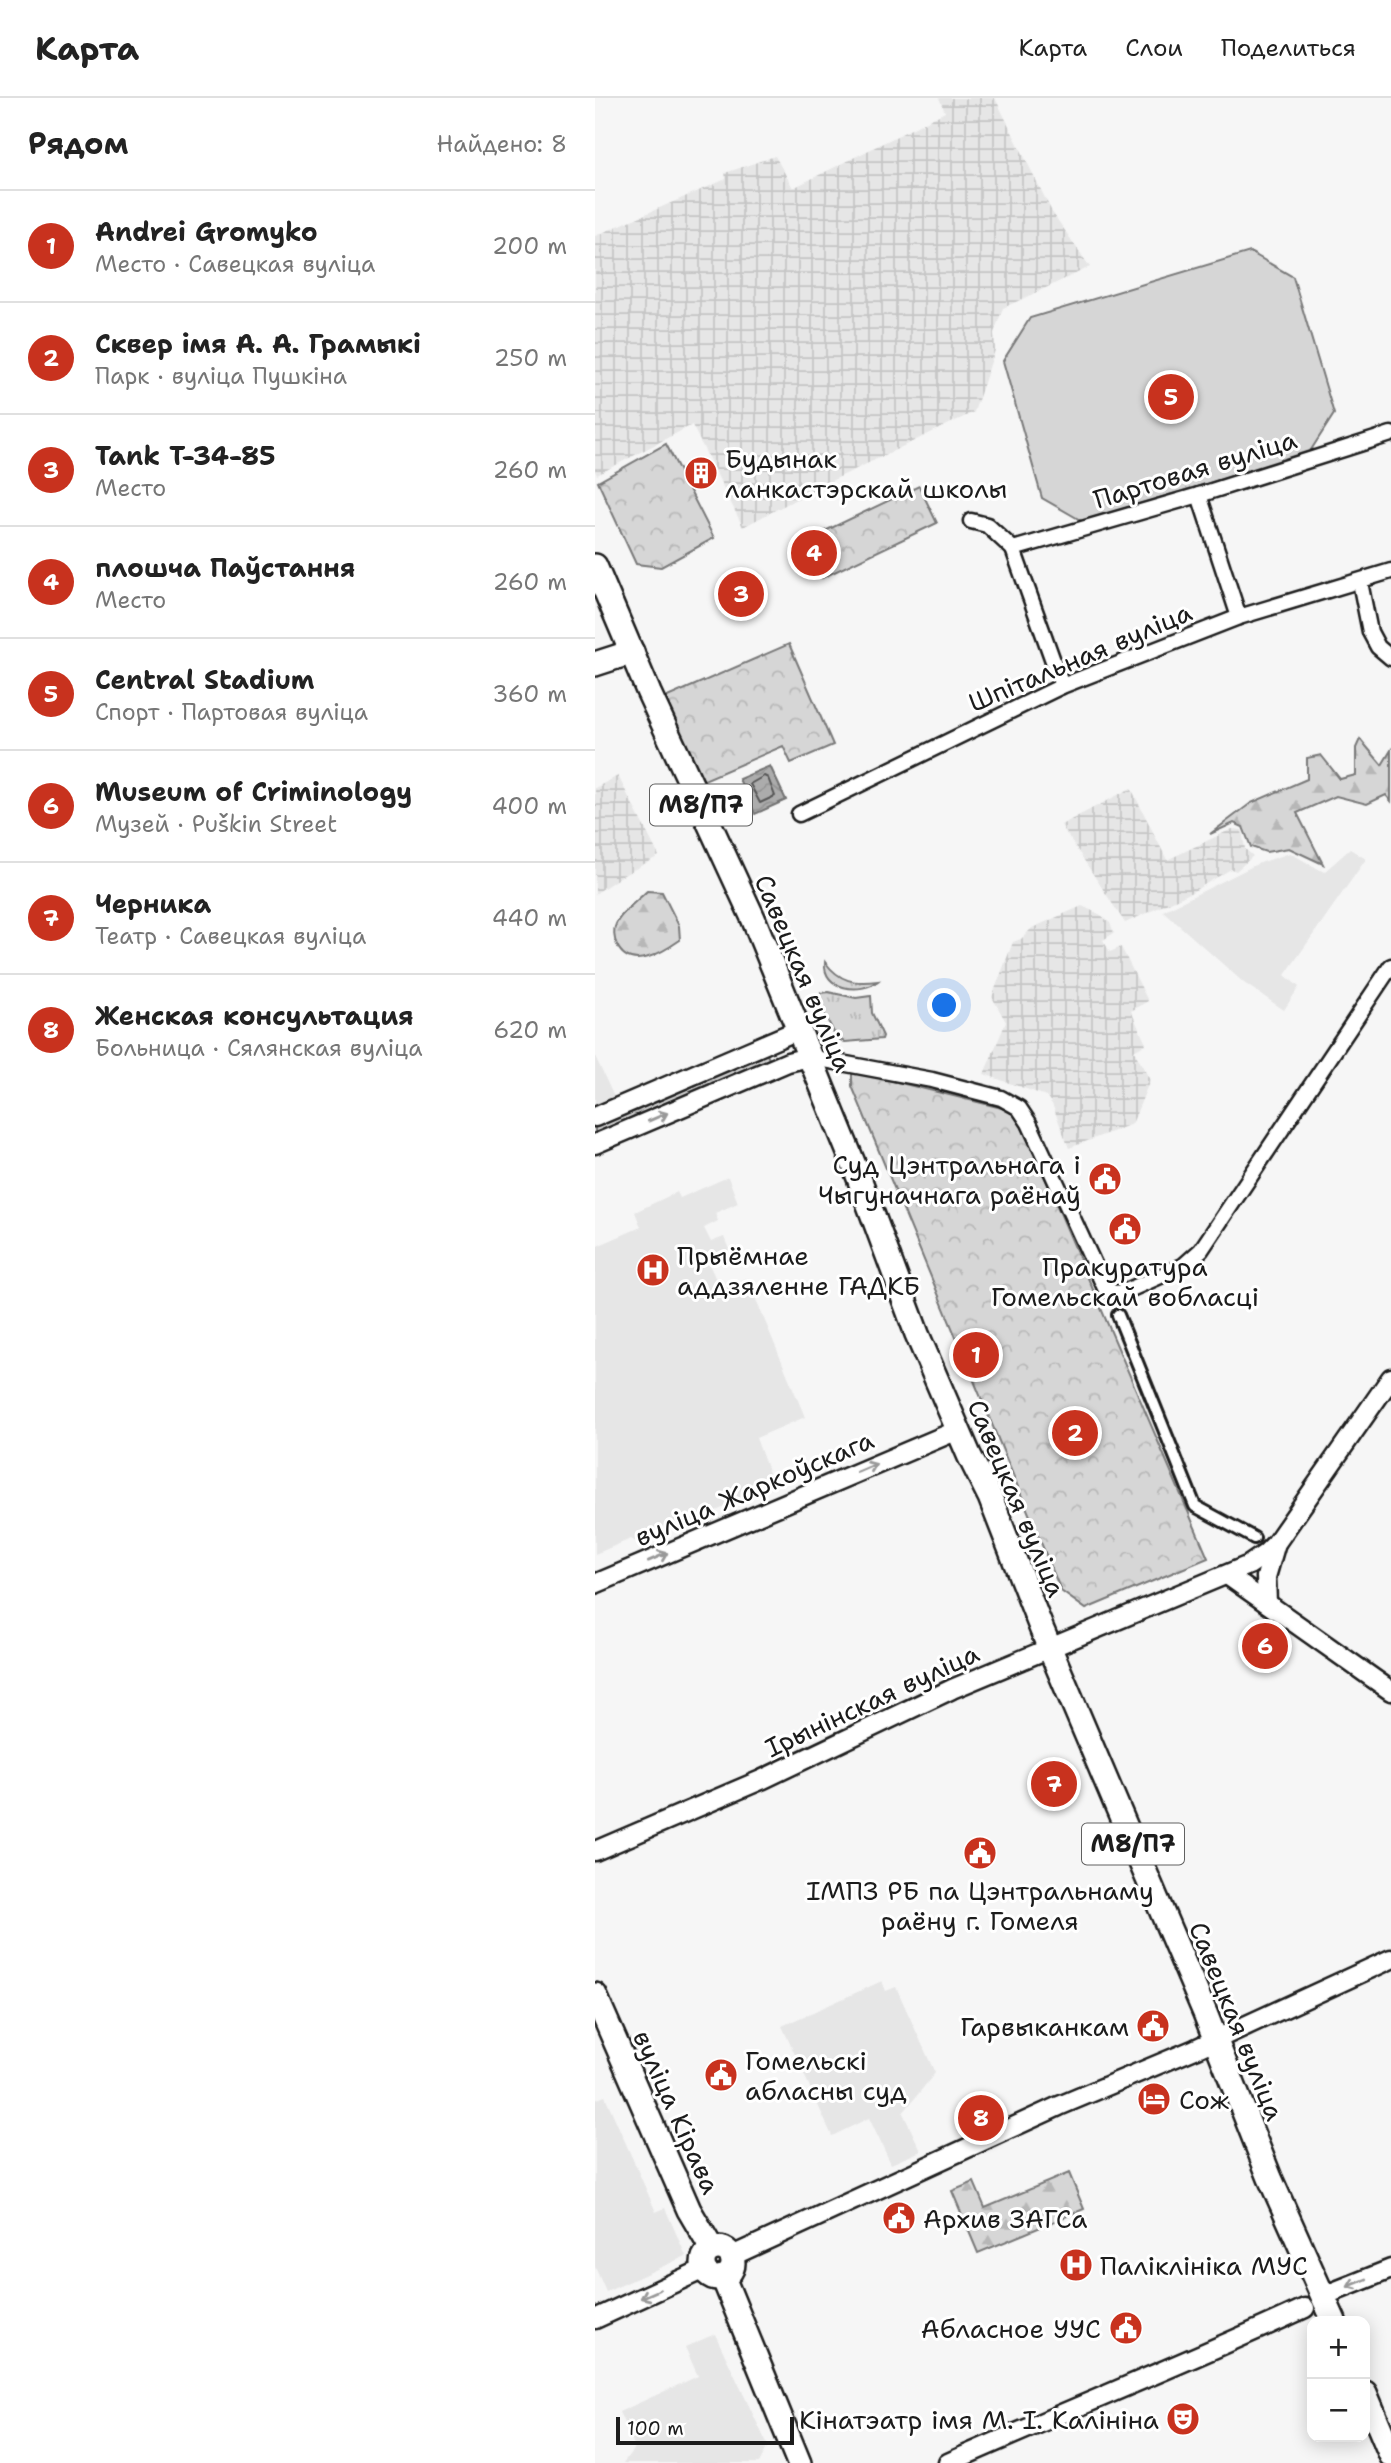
<!DOCTYPE html>
<html lang="ru">
<meta charset="utf-8">
<style>
body{margin:0;font-family:"Shantell Sans",sans-serif;background:#f2f2f2;color:#222}
.controls{position:absolute;right:21px;bottom:21px;display:grid;overflow:hidden;border-radius:14px;box-shadow:0 4px 18px #0003}
.controls button{width:63px;height:63px;display:grid;place-items:center;padding:0;border:0;border-bottom:2px solid #e0e0e0;background:#fff;color:#222;font:35px sans-serif}
.scale{position:absolute;left:21px;bottom:18px;width:178px;box-sizing:border-box;padding-left:7px;border:4px solid #1c1c1c;border-top:0;font-size:19px;line-height:24px;white-space:nowrap;color:#1c1c1c;-webkit-text-stroke:5px #fff;paint-order:stroke}
.you{position:absolute;left:350px;top:908px;width:24px;height:24px;margin:-18px;border:5px solid #fff;border-radius:50%;background:#1a73e8;box-shadow:0 0 0 10px #1a73e833}
.badge{display:grid;place-items:center;width:46px;height:46px;border-radius:50%;background:#c8321e;color:#fff;font-size:23px;font-weight:700}
.pin{position:absolute;translate:-50% -50%;border:4px solid #fff;box-shadow:0 2px 7px #0006}
.list{margin:0;padding:0;list-style:none}
h2{display:flex;justify-content:space-between;align-items:center;height:91px;margin:0;padding:0 28px;font-size:30px}
h2 small{font-size:23px;font-weight:400;color:#767676}
.list li{display:grid;grid-template-columns:46px 1fr auto;gap:21px;align-items:center;box-sizing:border-box;height:112px;padding:0 28px;border-top:2px solid #e0e0e0}
.list b{display:block;font-size:26px;white-space:nowrap}
.list p{margin:0;font-size:23px;white-space:nowrap;color:#767676}
.list em{font-size:23px;font-style:normal;color:#767676}
.map{position:relative;flex:none;width:796px;height:2365px;overflow:hidden}
header{display:flex;align-items:center;gap:42px;box-sizing:border-box;height:98px;padding:0 35px;background:#fff;border-bottom:2px solid #e0e0e0}
header strong{font-size:33px}
nav{display:flex;gap:38px;margin-inline-start:auto;font-size:24px}
main{display:flex}
aside{flex:1;background:#fff}
.map>svg:first-child{display:block}
.built{fill:#e6e6e6}
.industrial{fill:url(#industrial-grid)}
.grass{fill:url(#grass-tufts);stroke:#797979;stroke-width:2}
.forest{fill:url(#forest-firs);stroke:#797979;stroke-width:2}
.park{fill:url(#park-crowns);stroke:#797979;stroke-width:2}
.garden{fill:#d6d6d6;stroke:#797979;stroke-width:2}
.water{fill:url(#water-waves);stroke:#727272;stroke-width:2}
.lines{fill:none;stroke-linecap:round;stroke-linejoin:round}
.shore{stroke:#565656;stroke-width:2}
.pedestrian-casing{stroke:#1c1c1c;stroke-width:16}
.minor-casing{stroke:#1c1c1c;stroke-width:19}
.tertiary-casing{stroke:#1c1c1c;stroke-width:23}
.primary-casing{stroke:#1c1c1c;stroke-width:28}
.pedestrian{stroke:#fff;stroke-width:10}
.minor{stroke:#fff;stroke-width:14}
.tertiary{stroke:#fff;stroke-width:18}
.primary{stroke:#fff;stroke-width:23}
.oneway{stroke:#999}
.labels{text-anchor:middle;dominant-baseline:central;stroke-width:6;stroke-linejoin:round;paint-order:stroke}
.shield{fill:#fff;stroke:#606060;stroke-width:2}
.shield-label{font-size:24px;font-weight:bold;fill:#1c1c1c}
.poi-label{font-size:26px;fill:#1c1c1c;stroke:#fff;text-anchor:start}
.street-label{font-size:26px;fill:#1c1c1c;stroke:#fff}
</style>
<header>
<strong>Карта</strong>
<nav><a>Карта</a><a>Слои</a><a>Поделиться</a></nav>
</header>
<main>
<aside>
<h2>Рядом<small>Найдено: 8</small></h2>
<ul class="list">
<li><span class="badge">1</span><div><b>Andrei Gromyko</b><p>Место · Савецкая вуліца</p></div><em>200 m</em></li>
<li><span class="badge">2</span><div><b>Сквер імя А. А. Грамыкі</b><p>Парк · вуліца Пушкіна</p></div><em>250 m</em></li>
<li><span class="badge">3</span><div><b>Tank T-34-85</b><p>Место</p></div><em>260 m</em></li>
<li><span class="badge">4</span><div><b>плошча Паўстання</b><p>Место</p></div><em>260 m</em></li>
<li><span class="badge">5</span><div><b>Central Stadium</b><p>Спорт · Партовая вуліца</p></div><em>360 m</em></li>
<li><span class="badge">6</span><div><b>Museum of Criminology</b><p>Музей · Puškin Street</p></div><em>400 m</em></li>
<li><span class="badge">7</span><div><b>Черника</b><p>Театр · Савецкая вуліца</p></div><em>440 m</em></li>
<li><span class="badge">8</span><div><b>Женская консультация</b><p>Больница · Сялянская вуліца</p></div><em>620 m</em></li>
</ul>
</aside>
<div class="map">
<svg width="796" height="2365" viewBox="0 0 796 2365">
<defs>
<pattern id="industrial-grid" width="8" height="8" patternUnits="userSpaceOnUse" patternTransform="scale(1.75)"><rect width="8" height="8" fill="#e6e6e6"/><path d="M0 4h8M4 0v8" fill="none" stroke="#c5c5c5"/></pattern>
<pattern id="grass-tufts" width="24" height="20" patternUnits="userSpaceOnUse" patternTransform="scale(1.75)"><rect width="24" height="20" fill="#d6d6d6"/><path d="M3 7l-1-3M5 7V3M7 7l1-3M15 17l-1-3M17 17v-4M19 17l1-3" fill="none" stroke="#b7b7b7"/></pattern>
<pattern id="forest-firs" width="22" height="20" patternUnits="userSpaceOnUse" patternTransform="scale(1.75)"><rect width="22" height="20" fill="#d6d6d6"/><path d="M5 1l3.5 6h-7zM16 11l3.5 6h-7z" fill="#b7b7b7"/></pattern>
<pattern id="park-crowns" width="20" height="18" patternUnits="userSpaceOnUse" patternTransform="scale(1.75)"><rect width="20" height="18" fill="#d6d6d6"/><path d="M2 6a3 3 0 1 1 6 0M12 15a3 3 0 1 1 6 0" fill="none" stroke="#b7b7b7"/></pattern>
<pattern id="water-waves" width="16" height="10" patternUnits="userSpaceOnUse" patternTransform="scale(1.75)"><rect width="16" height="10" fill="#acacac"/><path d="M0 5q4-4 8 0t8 0" fill="none" stroke="#939393"/></pattern>
</defs>
<rect width="100%" height="100%" fill="#f6f6f6"/>
<filter id="ink" filterUnits="userSpaceOnUse"><feTurbulence type="fractalNoise" baseFrequency=".0143" numOctaves="2"/><feDisplacementMap in="SourceGraphic" scale="14" xChannelSelector="R" yChannelSelector="G"/><feConvolveMatrix kernelMatrix="1 2 1 2 8 2 1 2 1" color-interpolation-filters="sRGB"/></filter>
<g filter="url(#ink)">
<g class="built">
<polygon points="755,751 771,761 690,877 704,889 689,912 649,885 568,813 662,766 695,755 729,774"/>
<polygon points="0,958 19,999 0,1008"/>
<polygon points="133,1079 143,1105 120,1115 123,1123 109,1130 116,1144 129,1139 134,1152 112,1162 126,1192 152,1180 210,1319 161,1340 179,1389 43,1445 36,1441 0,1456 0,1149 46,1129 40,1114 82,1094 85,1100"/>
<polygon points="287,1883 291,1893 301,1889 340,1975 308,2015 326,2053 296,2066 274,2020 237,2038 187,1928"/>
<polygon points="10,1998 61,2114 70,2110 91,2158 11,2194 0,2169 0,2002"/>
<polygon points="120,2236 173,2348 164,2365 28,2365 40,2349 24,2314 103,2278 90,2249"/>
</g>
<g class="industrial">
<polygon points="344,0 400,0 457,114 495,169 408,210 399,235 400,252 379,314 232,385 148,429 97,327 2,377 0,373 0,138 131,81 130,75 180,58 198,90 350,14"/>
<polygon points="23,678 64,758 25,779 0,796 0,690"/>
<polygon points="536,690 572,762 637,731 647,732 650,751 658,758 641,773 636,771 597,794 530,825 466,727"/>
<polygon points="487,808 506,817 515,825 519,835 508,842 515,854 526,849 553,903 536,913 551,946 539,953 555,982 537,1026 474,1050 457,1006 451,998 389,976 411,924 397,899 418,844 426,841 437,830"/>
</g>
<g class="grass">
<path d="M230,864C245,884 259,886 283,883C266,897 227,892 230,864Z"/>
<polygon points="233,894 261,900 276,898 277,915 288,938 287,941 250,944 242,941 221,899 226,895"/>
</g>
<g class="forest">
<polygon points="765,641 787,667 796,652 796,703 791,697 772,706 741,698 702,715 728,766 694,750 671,754 656,749 648,729 639,725 615,736 656,705 712,681 712,660 726,657 745,681 761,677 761,650"/>
<path d="M52,793L67,794L84,828L85,842C68,854 35,875 22,847C19,841 18,832 21,826C27,813 42,803 52,793Z"/>
<polygon points="474,2075 489,2111 383,2155 357,2093 379,2084 390,2110"/>
</g>
<g class="park">
<polygon points="71,346 119,440 66,469 41,466 3,384"/>
<polygon points="324,388 342,425 227,480 209,443"/>
<polygon points="194,546 238,647 196,665 188,648 107,683 70,600"/>
<polygon points="170,952 175,963 0,1040 0,1027"/>
<polygon points="257,973 407,1010 424,1019 613,1460 491,1511 466,1493 257,988"/>
</g>
<polygon class="garden" points="655,154 698,179 739,316 714,355 487,423 447,400 408,263 435,220"/>
<polygon class="water" points="175,668 191,702 160,716 144,681"/>
<g class="lines">
<polygon class="shore" points="169,678 173,680 180,698 165,705 155,686"/>
<defs>
<polyline id="pedestrian" points="523,1217 600,1408 659,1440"/>
<g id="minor">
<polyline points="604,397 644,519"/>
<polyline points="376,423 392,427 418,451"/>
<polyline points="418,451 604,397 796,336"/>
<polyline points="418,451 467,588"/>
<polyline points="765,484 775,534 783,549 796,560"/>
<polyline points="204,716 467,588 644,519 796,473"/>
<polyline points="214,959 337,982 406,1000 424,1010 434,1025 510,1190 519,1195 529,1194 588,1168 606,1152 796,868"/>
</g>
<g id="tertiary">
<polyline points="0,1019 203,932"/>
<polyline points="0,1046 193,964 214,959"/>
<polyline points="632,1477 796,1593"/>
<polyline points="0,1486 363,1332"/>
<polyline points="672,1505 671,1479 680,1448"/>
<polyline points="0,1753 166,1682 357,1591 654,1467 670,1456 681,1445 796,1280"/>
<polyline points="137,2158 464,2008 600,1951 796,1861"/>
<polyline points="728,2198 796,2171"/>
<polyline points="0,2221 109,2171"/>
<path d="M353,2365C472,2312 592,2265 710,2210"/>
</g>
<g id="primary">
<polyline points="0,468 54,595 158,820 261,1072 322,1236 374,1357 395,1399 447,1532 610,1915 675,2080 739,2223"/>
<polyline points="0,566 37,554"/>
<polyline points="0,1897 94,2112 117,2151"/>
<circle cx="123" cy="2165" r="15"/>
<polyline points="128,2179 204,2365"/>
<polyline points="770,2295 796,2357"/>
</g>
</defs>
<use href="#pedestrian" class="pedestrian-casing"/>
<use href="#minor" class="minor-casing"/>
<use href="#tertiary" class="tertiary-casing"/>
<use href="#primary" class="primary-casing"/>
<use href="#pedestrian" class="pedestrian"/>
<use href="#minor" class="minor"/>
<use href="#tertiary" class="tertiary"/>
<use href="#primary" class="primary"/>
</g>
<defs><path id="oneway-shaft" d="M-6 0H5M1.5-3L5.5 0L1.5 3" fill="none" stroke-width="1.6" stroke-linecap="round" stroke-linejoin="round" transform="scale(1.75)"/></defs>
<g class="oneway">
<use href="#oneway-shaft" transform="translate(63 1019) rotate(-23)"/>
<use href="#oneway-shaft" transform="translate(272 1370) rotate(-23)"/>
<use href="#oneway-shaft" transform="translate(63 1459) rotate(-23)"/>
<use href="#oneway-shaft" transform="translate(762 2185) rotate(158)"/>
<use href="#oneway-shaft" transform="translate(55 2196) rotate(156)"/>
</g>
</g>
<defs>
<symbol id="building-disc" viewBox="-11 -11 22 22"><circle r="9.5" fill="#c8321e" stroke="#fff"/><path d="M-4-6H4V6H1V3H-1V6H-4ZM-2.5-4.3h1.7v1.8h-1.7ZM.8-4.3h1.7v1.8H.8ZM-2.5-1h1.7V.8h-1.7ZM.8-1h1.7V.8H.8Z" fill="#fff"/></symbol>
<symbol id="civic-disc" viewBox="-11 -11 22 22"><circle r="9.5" fill="#c8321e" stroke="#fff"/><path d="M-.6-6.5H3V-4.5H.6V-3L4-1V1h2V6H-6V1h2V-1L-.6-3ZM-1.2 2.5V6h2.4V2.5Z" fill="#fff"/></symbol>
<symbol id="hospital-disc" viewBox="-11 -11 22 22"><circle r="9.5" fill="#c8321e" stroke="#fff"/><path d="M-5-5h3v3.5h4V-5h3V5h-3V1.5h-4V5h-3Z" fill="#fff"/></symbol>
<symbol id="hotel-disc" viewBox="-11 -11 22 22"><circle r="9.5" fill="#c8321e" stroke="#fff"/><path d="M-6-4.5h1.5V1H6V5H4.5V3h-9V5H-6ZM-4 0a1.8 1.8 0 1 1 3.6 0ZM.5 0V-2.5h3Q6-2.5 6 0Z" fill="#fff"/></symbol>
<symbol id="theatre-disc" viewBox="-11 -11 22 22"><circle r="9.5" fill="#c8321e" stroke="#fff"/><path d="M-5-5.5Q0-4 5-5.5V0Q5 5 0 6Q-5 5-5 0ZM-3.3-2.5H-1v1.5H-3.3ZM1-2.5H3.3v1.5H1ZM-2.8 1Q0 5.5 2.8 1Z" fill="#fff"/></symbol>
</defs>
<g fill-rule="evenodd">
<use href="#building-disc" x="87" y="356" width="38" height="38"/>
<use href="#civic-disc" x="491" y="1062" width="38" height="38"/>
<use href="#civic-disc" x="511" y="1112" width="38" height="38"/>
<use href="#hospital-disc" x="39" y="1153" width="38" height="38"/>
<use href="#civic-disc" x="366" y="1736" width="38" height="38"/>
<use href="#civic-disc" x="539" y="1909" width="38" height="38"/>
<use href="#civic-disc" x="107" y="1958" width="38" height="38"/>
<use href="#hotel-disc" x="540" y="1982" width="38" height="38"/>
<use href="#civic-disc" x="285" y="2101" width="38" height="38"/>
<use href="#hospital-disc" x="462" y="2148" width="38" height="38"/>
<use href="#civic-disc" x="512" y="2211" width="38" height="38"/>
<use href="#theatre-disc" x="569" y="2302" width="38" height="38"/>
</g>
<g class="labels">
<g class="shield">
<rect x="55" y="686.5" width="102" height="41" rx="5"/>
<rect x="487" y="1725.5" width="102" height="41" rx="5"/>
</g>
<g class="shield-label">
<text x="106" y="707">М8/П7</text>
<text x="538" y="1746">М8/П7</text>
</g>
<g class="poi-label">
<text x="130" y="360">Будынак<tspan x="130" dy="30">ланкастэрскай школы</tspan></text>
<text x="486" y="1066" text-anchor="end">Суд Цэнтральнага і<tspan x="486" dy="30">Чыгуначнага раёнаў</tspan></text>
<text x="82" y="1157">Прыёмнае<tspan x="82" dy="30">аддзяленне ГАДКБ</tspan></text>
<text x="530" y="1168" text-anchor="middle">Пракуратура<tspan x="530" dy="30">Гомельскай вобласці</tspan></text>
<text x="385" y="1792" text-anchor="middle">ІМПЗ РБ па Цэнтральнаму<tspan x="385" dy="30">раёну г. Гомеля</tspan></text>
<text x="534" y="1928" text-anchor="end">Гарвыканкам</text>
<text x="150" y="1962">Гомельскі<tspan x="150" dy="30">абласны суд</tspan></text>
<text x="584" y="2001">Сож</text>
<text x="328" y="2120">Архив ЗАГСа</text>
<text x="505" y="2167">Паліклініка МУС</text>
<text x="506" y="2230" text-anchor="end">Абласное УУС</text>
<text x="564" y="2321" text-anchor="end">Кінатэатр імя М. І. Калініна</text>
</g>
<g class="street-label">
<text transform="translate(600 371) rotate(-17)">Партовая вуліца</text>
<text transform="translate(485 559) rotate(-23)">Шпітальная вуліца</text>
<text transform="translate(209 875) rotate(67)">Савецкая вуліца</text>
<text transform="translate(159 1390) rotate(-23)">вуліца Жаркоўскага</text>
<text transform="translate(422 1400) rotate(67)">Савецкая вуліца</text>
<text transform="translate(277 1602) rotate(-25)">Ірынінская вуліца</text>
<text transform="translate(642 1923) rotate(68)">Савецкая вуліца</text>
<text transform="translate(82 2014) rotate(66)">вуліца Кірава</text>
</g>
</g>
</svg>
<div class="controls">
<button>+</button>
<button>−</button>
</div>
<div class="scale">100 m</div>
<div class="you"></div>
<div class="pin badge" style="left:381px;top:1257px">1</div>
<div class="pin badge" style="left:480px;top:1335px">2</div>
<div class="pin badge" style="left:146px;top:496px">3</div>
<div class="pin badge" style="left:219px;top:455px">4</div>
<div class="pin badge" style="left:576px;top:299px">5</div>
<div class="pin badge" style="left:670px;top:1548px">6</div>
<div class="pin badge" style="left:459px;top:1686px">7</div>
<div class="pin badge" style="left:386px;top:2020px">8</div>
</div>
</main>
